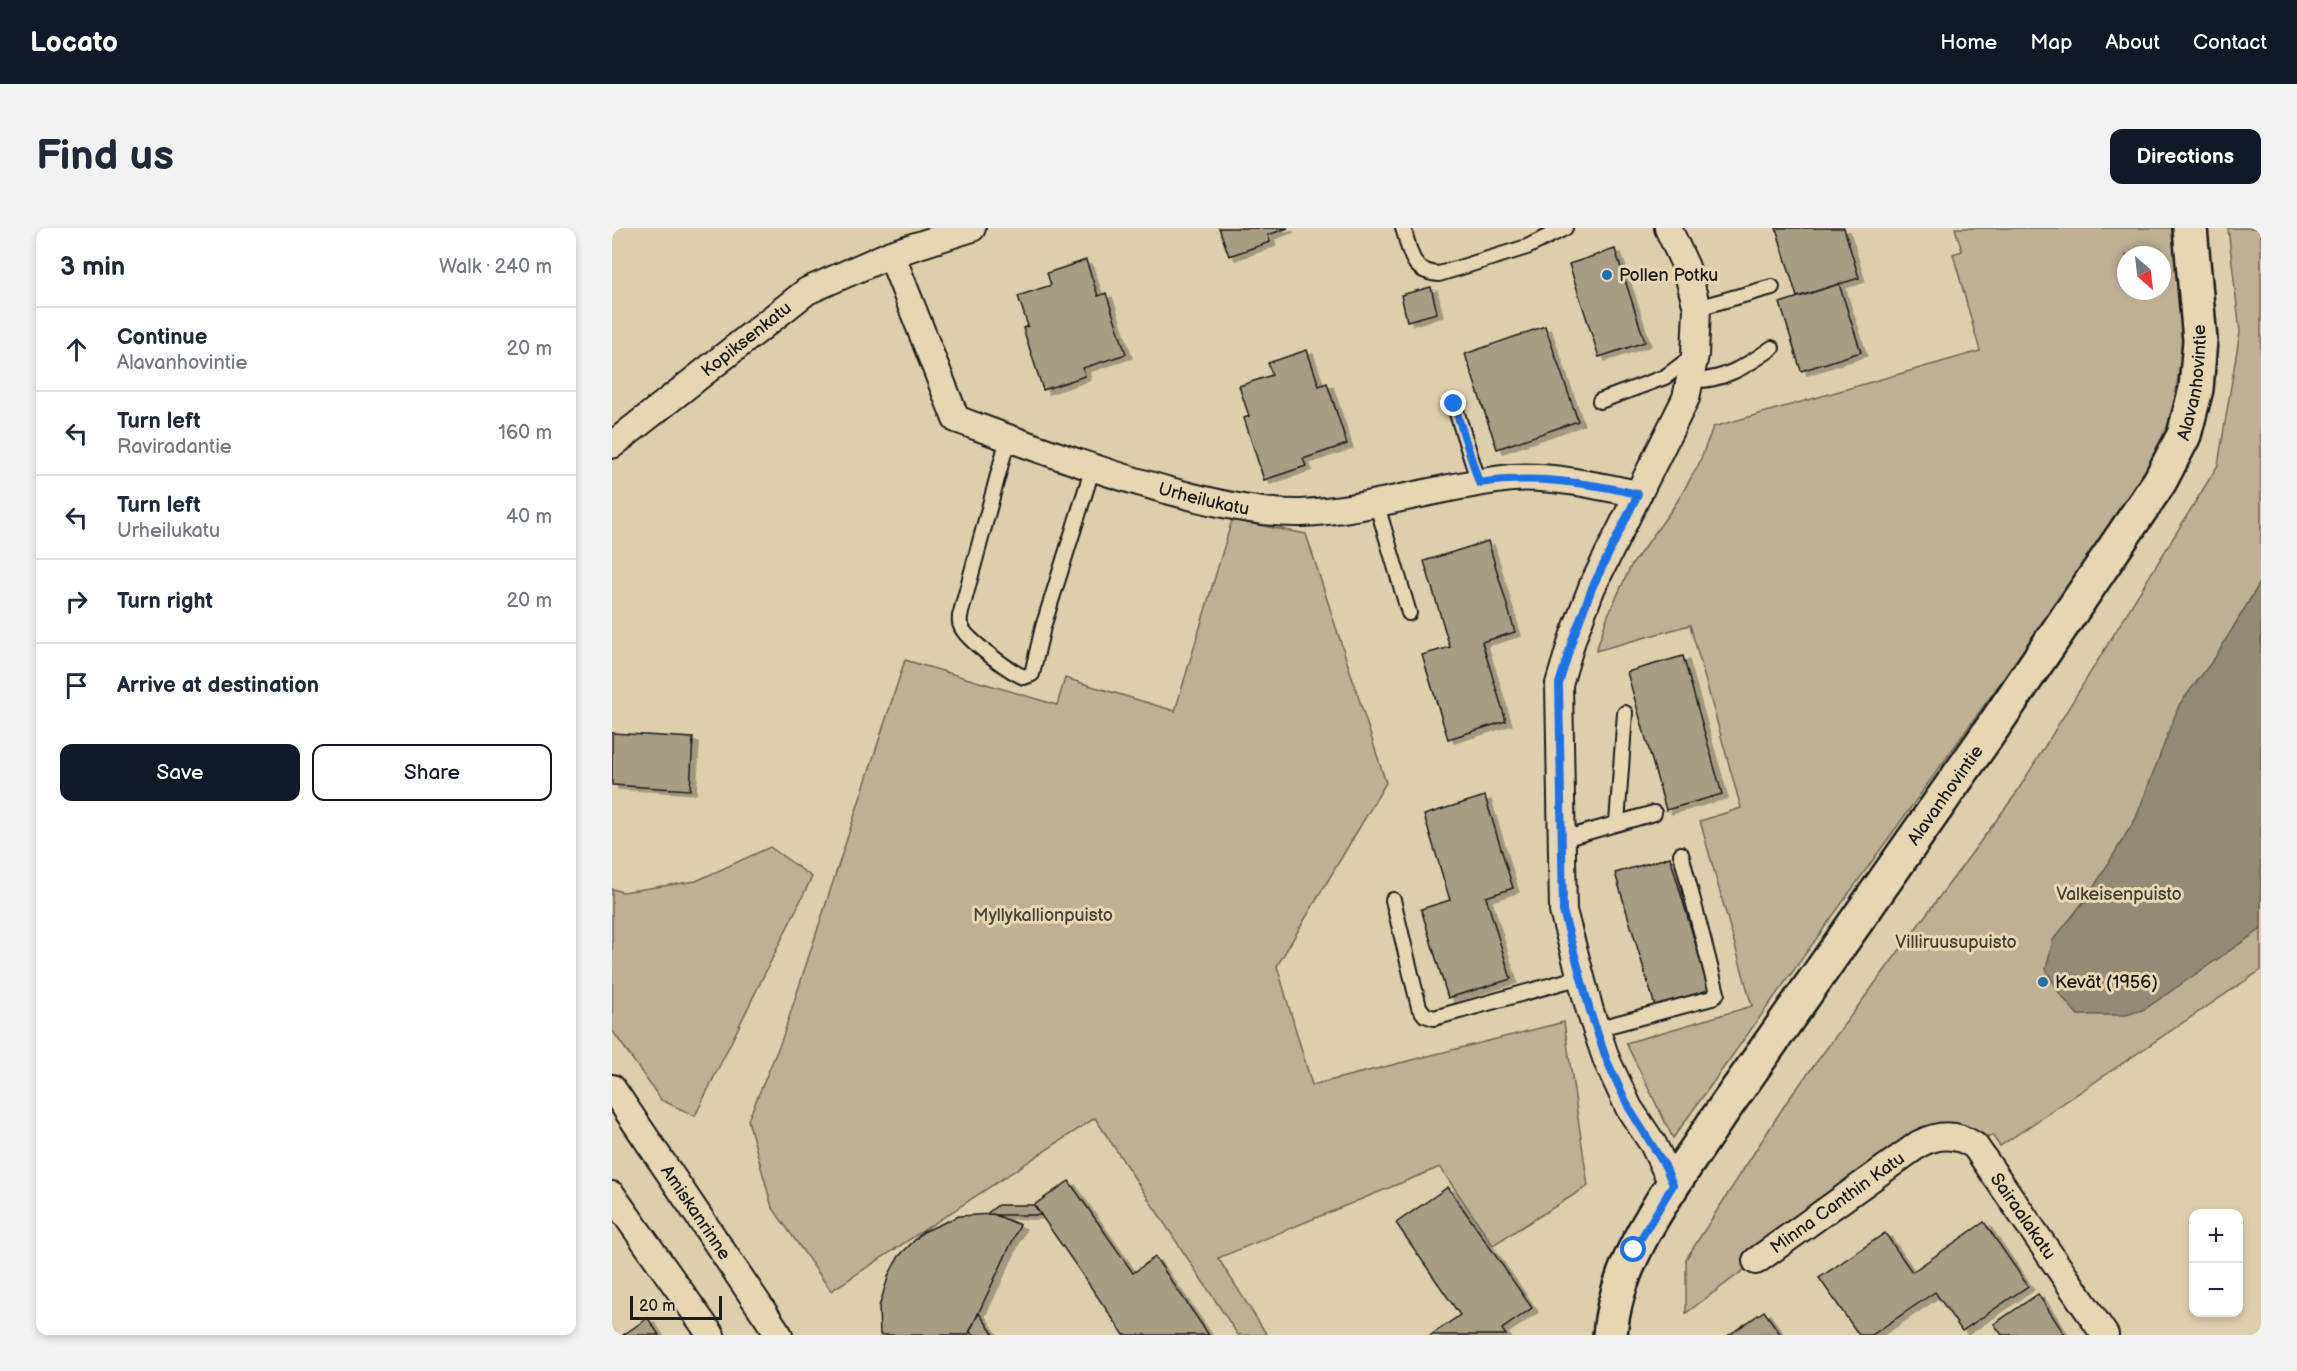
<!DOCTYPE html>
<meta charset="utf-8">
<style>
body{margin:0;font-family:"Balsamiq Sans",sans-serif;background:#f2f2f3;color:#1f2937}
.controls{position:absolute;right:18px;bottom:18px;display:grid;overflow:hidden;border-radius:12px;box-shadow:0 3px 9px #0003}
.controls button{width:54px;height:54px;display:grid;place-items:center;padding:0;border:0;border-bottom:2px solid #e0e1e3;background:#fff;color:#1f2937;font:30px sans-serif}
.compass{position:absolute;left:1505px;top:18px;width:54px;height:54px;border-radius:50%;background:#fff;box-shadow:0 3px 9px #0003;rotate:152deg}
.scale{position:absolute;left:18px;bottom:15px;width:92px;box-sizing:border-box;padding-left:6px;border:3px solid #1c1c1c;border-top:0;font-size:16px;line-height:21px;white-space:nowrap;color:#1c1c1c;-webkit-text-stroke:4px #e7d5b3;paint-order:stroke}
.stop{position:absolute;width:18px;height:18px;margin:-14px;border:4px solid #1a73e8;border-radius:50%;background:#fff}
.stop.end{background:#1a73e8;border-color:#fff;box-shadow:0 2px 6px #0008}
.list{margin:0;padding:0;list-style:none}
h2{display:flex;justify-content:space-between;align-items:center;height:78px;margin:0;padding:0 24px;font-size:26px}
h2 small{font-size:20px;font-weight:400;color:#747a83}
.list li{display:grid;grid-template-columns:39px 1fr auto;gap:18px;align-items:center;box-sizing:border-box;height:84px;padding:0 24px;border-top:2px solid #e0e1e3}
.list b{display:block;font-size:22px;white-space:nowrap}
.list p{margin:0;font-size:20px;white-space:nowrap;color:#747a83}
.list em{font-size:20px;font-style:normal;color:#747a83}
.actions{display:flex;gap:12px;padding:18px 24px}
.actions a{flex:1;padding:14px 0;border:2px solid #111827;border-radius:12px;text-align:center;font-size:21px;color:#111827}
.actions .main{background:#111827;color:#fff}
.icon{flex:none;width:33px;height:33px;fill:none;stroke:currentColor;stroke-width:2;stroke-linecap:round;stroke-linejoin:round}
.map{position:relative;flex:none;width:1649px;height:1107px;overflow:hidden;border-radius:12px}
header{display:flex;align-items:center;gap:36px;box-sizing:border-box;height:84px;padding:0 30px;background:#111827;color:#fff}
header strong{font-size:28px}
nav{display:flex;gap:33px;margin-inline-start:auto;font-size:21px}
.intro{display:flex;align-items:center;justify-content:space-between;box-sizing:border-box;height:144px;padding:0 36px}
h1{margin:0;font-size:42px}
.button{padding:15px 27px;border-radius:12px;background:#111827;color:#fff;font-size:21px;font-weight:700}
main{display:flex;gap:36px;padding:0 36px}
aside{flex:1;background:#fff;border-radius:12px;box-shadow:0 3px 9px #0003}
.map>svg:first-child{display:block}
.green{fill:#bfb095;stroke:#6e6658;stroke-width:1.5;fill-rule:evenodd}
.water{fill:#958a76;stroke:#655e52;stroke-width:1.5}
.building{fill:#a89c85;stroke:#1c1c1c;stroke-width:1.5;filter:url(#shadow)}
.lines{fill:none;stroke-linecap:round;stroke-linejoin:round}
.lane-casing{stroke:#1c1c1c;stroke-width:18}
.street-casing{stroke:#1c1c1c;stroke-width:30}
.secondary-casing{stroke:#1c1c1c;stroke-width:38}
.lane{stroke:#e7d5b3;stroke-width:14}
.street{stroke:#e7d5b3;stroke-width:26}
.secondary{stroke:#e7d5b3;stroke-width:33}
.route{stroke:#1a73e8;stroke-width:8}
.poi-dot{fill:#1f6fb2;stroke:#e7d5b3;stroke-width:2}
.labels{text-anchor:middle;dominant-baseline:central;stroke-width:6;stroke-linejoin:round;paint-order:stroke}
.poi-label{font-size:18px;fill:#1c1c1c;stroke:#e7d5b3;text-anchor:start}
.street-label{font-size:18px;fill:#1c1c1c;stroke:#e7d5b3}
.park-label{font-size:18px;fill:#45413a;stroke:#e7d5b3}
</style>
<header>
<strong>Locato</strong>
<nav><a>Home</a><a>Map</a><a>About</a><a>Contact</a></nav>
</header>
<div class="intro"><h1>Find us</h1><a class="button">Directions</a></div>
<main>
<aside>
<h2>3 min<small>Walk · 240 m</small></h2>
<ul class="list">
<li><svg class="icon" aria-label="ahead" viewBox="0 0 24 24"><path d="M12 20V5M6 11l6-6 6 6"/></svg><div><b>Continue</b><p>Alavanhovintie</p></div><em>20 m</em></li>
<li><svg class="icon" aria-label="left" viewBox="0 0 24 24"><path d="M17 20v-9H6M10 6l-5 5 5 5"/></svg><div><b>Turn left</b><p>Raviradantie</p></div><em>160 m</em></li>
<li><svg class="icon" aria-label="left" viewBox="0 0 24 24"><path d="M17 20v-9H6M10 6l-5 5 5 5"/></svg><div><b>Turn left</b><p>Urheilukatu</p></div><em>40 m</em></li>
<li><svg class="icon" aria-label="right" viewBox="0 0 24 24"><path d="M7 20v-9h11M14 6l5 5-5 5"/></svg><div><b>Turn right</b></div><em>20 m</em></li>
<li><svg class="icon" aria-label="arrive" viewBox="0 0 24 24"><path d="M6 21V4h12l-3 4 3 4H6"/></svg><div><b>Arrive at destination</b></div></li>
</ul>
<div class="actions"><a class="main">Save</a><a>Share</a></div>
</aside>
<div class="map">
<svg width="1649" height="1107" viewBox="0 0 1649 1107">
<defs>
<filter id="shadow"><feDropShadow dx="6" dy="4" stdDeviation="0" flood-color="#0004"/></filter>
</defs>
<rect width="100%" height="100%" fill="#dfcead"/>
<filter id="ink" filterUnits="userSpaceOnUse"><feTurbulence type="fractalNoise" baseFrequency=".0167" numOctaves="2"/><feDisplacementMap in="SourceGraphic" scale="12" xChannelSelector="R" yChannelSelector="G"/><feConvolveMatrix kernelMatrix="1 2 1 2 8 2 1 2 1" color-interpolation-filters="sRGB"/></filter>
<g filter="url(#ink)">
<g class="green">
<path d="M1343,0H1560L1573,107L1556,210L1453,365L1061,910L1014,815L1140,778L1088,593L1129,580L1078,397L984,423L996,387L1019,338L1063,277L1086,238L1101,199L1368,123L1341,26L1350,23ZM1514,27H1550V63H1514Z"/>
<polygon points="1616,0 1649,0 1649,742 1388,918 1380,907 1363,918 1342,909 1144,1033 1074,1085 1074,1031 1174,875 1403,567 1606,237 1628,104"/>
<polygon points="620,292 694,306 774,555 665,738 700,857 952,794 976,958 881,1017 828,939 606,1030 655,1107 626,1107 483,890 219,1063 160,979 136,892 170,811 293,432 445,477 453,450 563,483"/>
<polygon points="158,619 200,649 83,888 49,872 0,802 0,661 11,664 84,653"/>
</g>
<polygon class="water" points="1649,353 1649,701 1533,781 1514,787 1466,787 1448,766 1434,741 1441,712 1477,667 1524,590 1567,477 1604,428"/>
<g class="building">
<polygon points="607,0 676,0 656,7 658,14 617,28"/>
<polygon points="1164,0 1232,0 1247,50 1185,69"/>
<polygon points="1003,21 1033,114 987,129 957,36"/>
<polygon points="474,32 486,68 494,65 514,126 471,140 473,148 431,162 411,100 416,98 406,68 439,57 435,45"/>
<polygon points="1227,56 1249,124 1189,143 1168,75"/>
<polygon points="819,59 825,85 795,93 789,67"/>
<polygon points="933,98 966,193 885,221 853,126"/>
<polygon points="695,122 707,158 715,155 735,216 691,231 694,238 652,252 632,190 637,188 627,158 660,147 656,135"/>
<polygon points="876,313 903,404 870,414 894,493 836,511 810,427 838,419 812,333"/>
<polygon points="1071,428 1110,566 1054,582 1015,444"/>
<polygon points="0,505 81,510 78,562 0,557"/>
<polygon points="873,568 901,660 874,669 899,751 836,770 809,681 838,672 812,587"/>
<polygon points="1058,629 1097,762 1043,778 1003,645"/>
<polygon points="457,953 521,1045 543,1029 597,1107 512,1107 422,977"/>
<polygon points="836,959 920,1080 890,1101 894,1107 819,1107 848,1087 784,995"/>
<polygon points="386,977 422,977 429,987 373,987"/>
<polygon points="381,986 408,997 356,1107 268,1107 267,1079 277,1046 287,1028 311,1004 347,988"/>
<polygon points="1372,994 1416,1058 1350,1103 1323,1064 1260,1107 1247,1107 1207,1050 1273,1005 1300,1044"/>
<polygon points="1426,1066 1453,1107 1390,1107 1382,1096"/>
<polygon points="1152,1083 1169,1107 1117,1107"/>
<polygon points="367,1085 382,1107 360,1107 358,1103"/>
<polygon points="36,1090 47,1107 11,1107"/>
</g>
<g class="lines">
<defs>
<g id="lane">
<path d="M791,0C799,24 798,44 827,46L915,19L953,0"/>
<polyline points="1085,80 1160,59"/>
<path d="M1078,152C1108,155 1136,137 1160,120"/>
<polyline points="988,173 1053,149 1081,128"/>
<polyline points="842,176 867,255"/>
<path d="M396,210L348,388C348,391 347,395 349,398C353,411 399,444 412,449L420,446L431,399L481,239"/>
<polyline points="764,274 797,385"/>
<polyline points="1005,595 1013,485"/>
<polyline points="951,611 1042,585"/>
<polyline points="781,672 807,779 813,787 822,790 969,749"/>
<polyline points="984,801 1100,770 1105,765 1069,626"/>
</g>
<g id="street">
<polyline points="1056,0 1074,39 1085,80 1083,127 1074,170 980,359 961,409 947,456 951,683 978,783 995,833 1017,880 1041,916 1061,957"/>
<path id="s1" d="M279,26L344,191C421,219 498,248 577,268C613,277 652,286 689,285C760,282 829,257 900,250C938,247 988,258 1026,266"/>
<path id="s2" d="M0,217L195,63L279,26L360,0"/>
<path id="s3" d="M0,860L167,1107"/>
<polyline points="0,967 99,1107"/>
<path id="s4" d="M1144,1033L1307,916C1326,906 1345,905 1363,918L1493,1107"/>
</g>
<g id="secondary">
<path id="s5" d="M998,1107C1004,1029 1059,961 1100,898L1381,499L1548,253L1572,207L1584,161L1588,112L1578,0"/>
</g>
</defs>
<use href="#lane" class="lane-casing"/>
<use href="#street" class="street-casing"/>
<use href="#secondary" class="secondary-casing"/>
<use href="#lane" class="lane"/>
<use href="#street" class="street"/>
<use href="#secondary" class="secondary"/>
</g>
</g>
<g class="lines" filter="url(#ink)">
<path class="route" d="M842,176L867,255C920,247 973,254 1026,266L980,360L961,410L947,456L951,683L978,783L995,833L1017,880L1053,938L1061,957L1022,1022"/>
</g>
<g class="poi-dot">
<circle cx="995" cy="47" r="6"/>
<circle cx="1431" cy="754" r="6"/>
</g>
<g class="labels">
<g class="poi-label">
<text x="1007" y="47">Pollen Potku</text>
<text x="1443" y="754">Kevät (1956)</text>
</g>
<g class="street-label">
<text stroke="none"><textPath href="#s2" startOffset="171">Kopiksenkatu</textPath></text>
<text stroke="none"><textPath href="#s5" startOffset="1126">Alavanhovintie</textPath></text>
<text stroke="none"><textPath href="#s1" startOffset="438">Urheilukatu</textPath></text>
<text stroke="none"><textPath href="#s5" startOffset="640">Alavanhovintie</textPath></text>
<text stroke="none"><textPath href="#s4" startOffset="100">Minna Canthin Katu</textPath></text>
<text stroke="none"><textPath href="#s3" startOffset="150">Amiskanrinne</textPath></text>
<text stroke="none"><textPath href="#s4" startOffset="345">Sairaalakatu</textPath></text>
</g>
<g class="park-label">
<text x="1507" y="666">Valkeisenpuisto</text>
<text x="431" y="687">Myllykallionpuisto</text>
<text x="1344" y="714">Villiruusupuisto</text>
</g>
</g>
</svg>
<div class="controls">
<button>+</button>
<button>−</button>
</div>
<svg class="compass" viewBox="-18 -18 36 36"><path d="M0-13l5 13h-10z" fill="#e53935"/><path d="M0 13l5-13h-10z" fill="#747a83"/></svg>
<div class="scale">20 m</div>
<div class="stop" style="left:1022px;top:1022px"></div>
<div class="stop end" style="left:842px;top:176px"></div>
</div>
</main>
